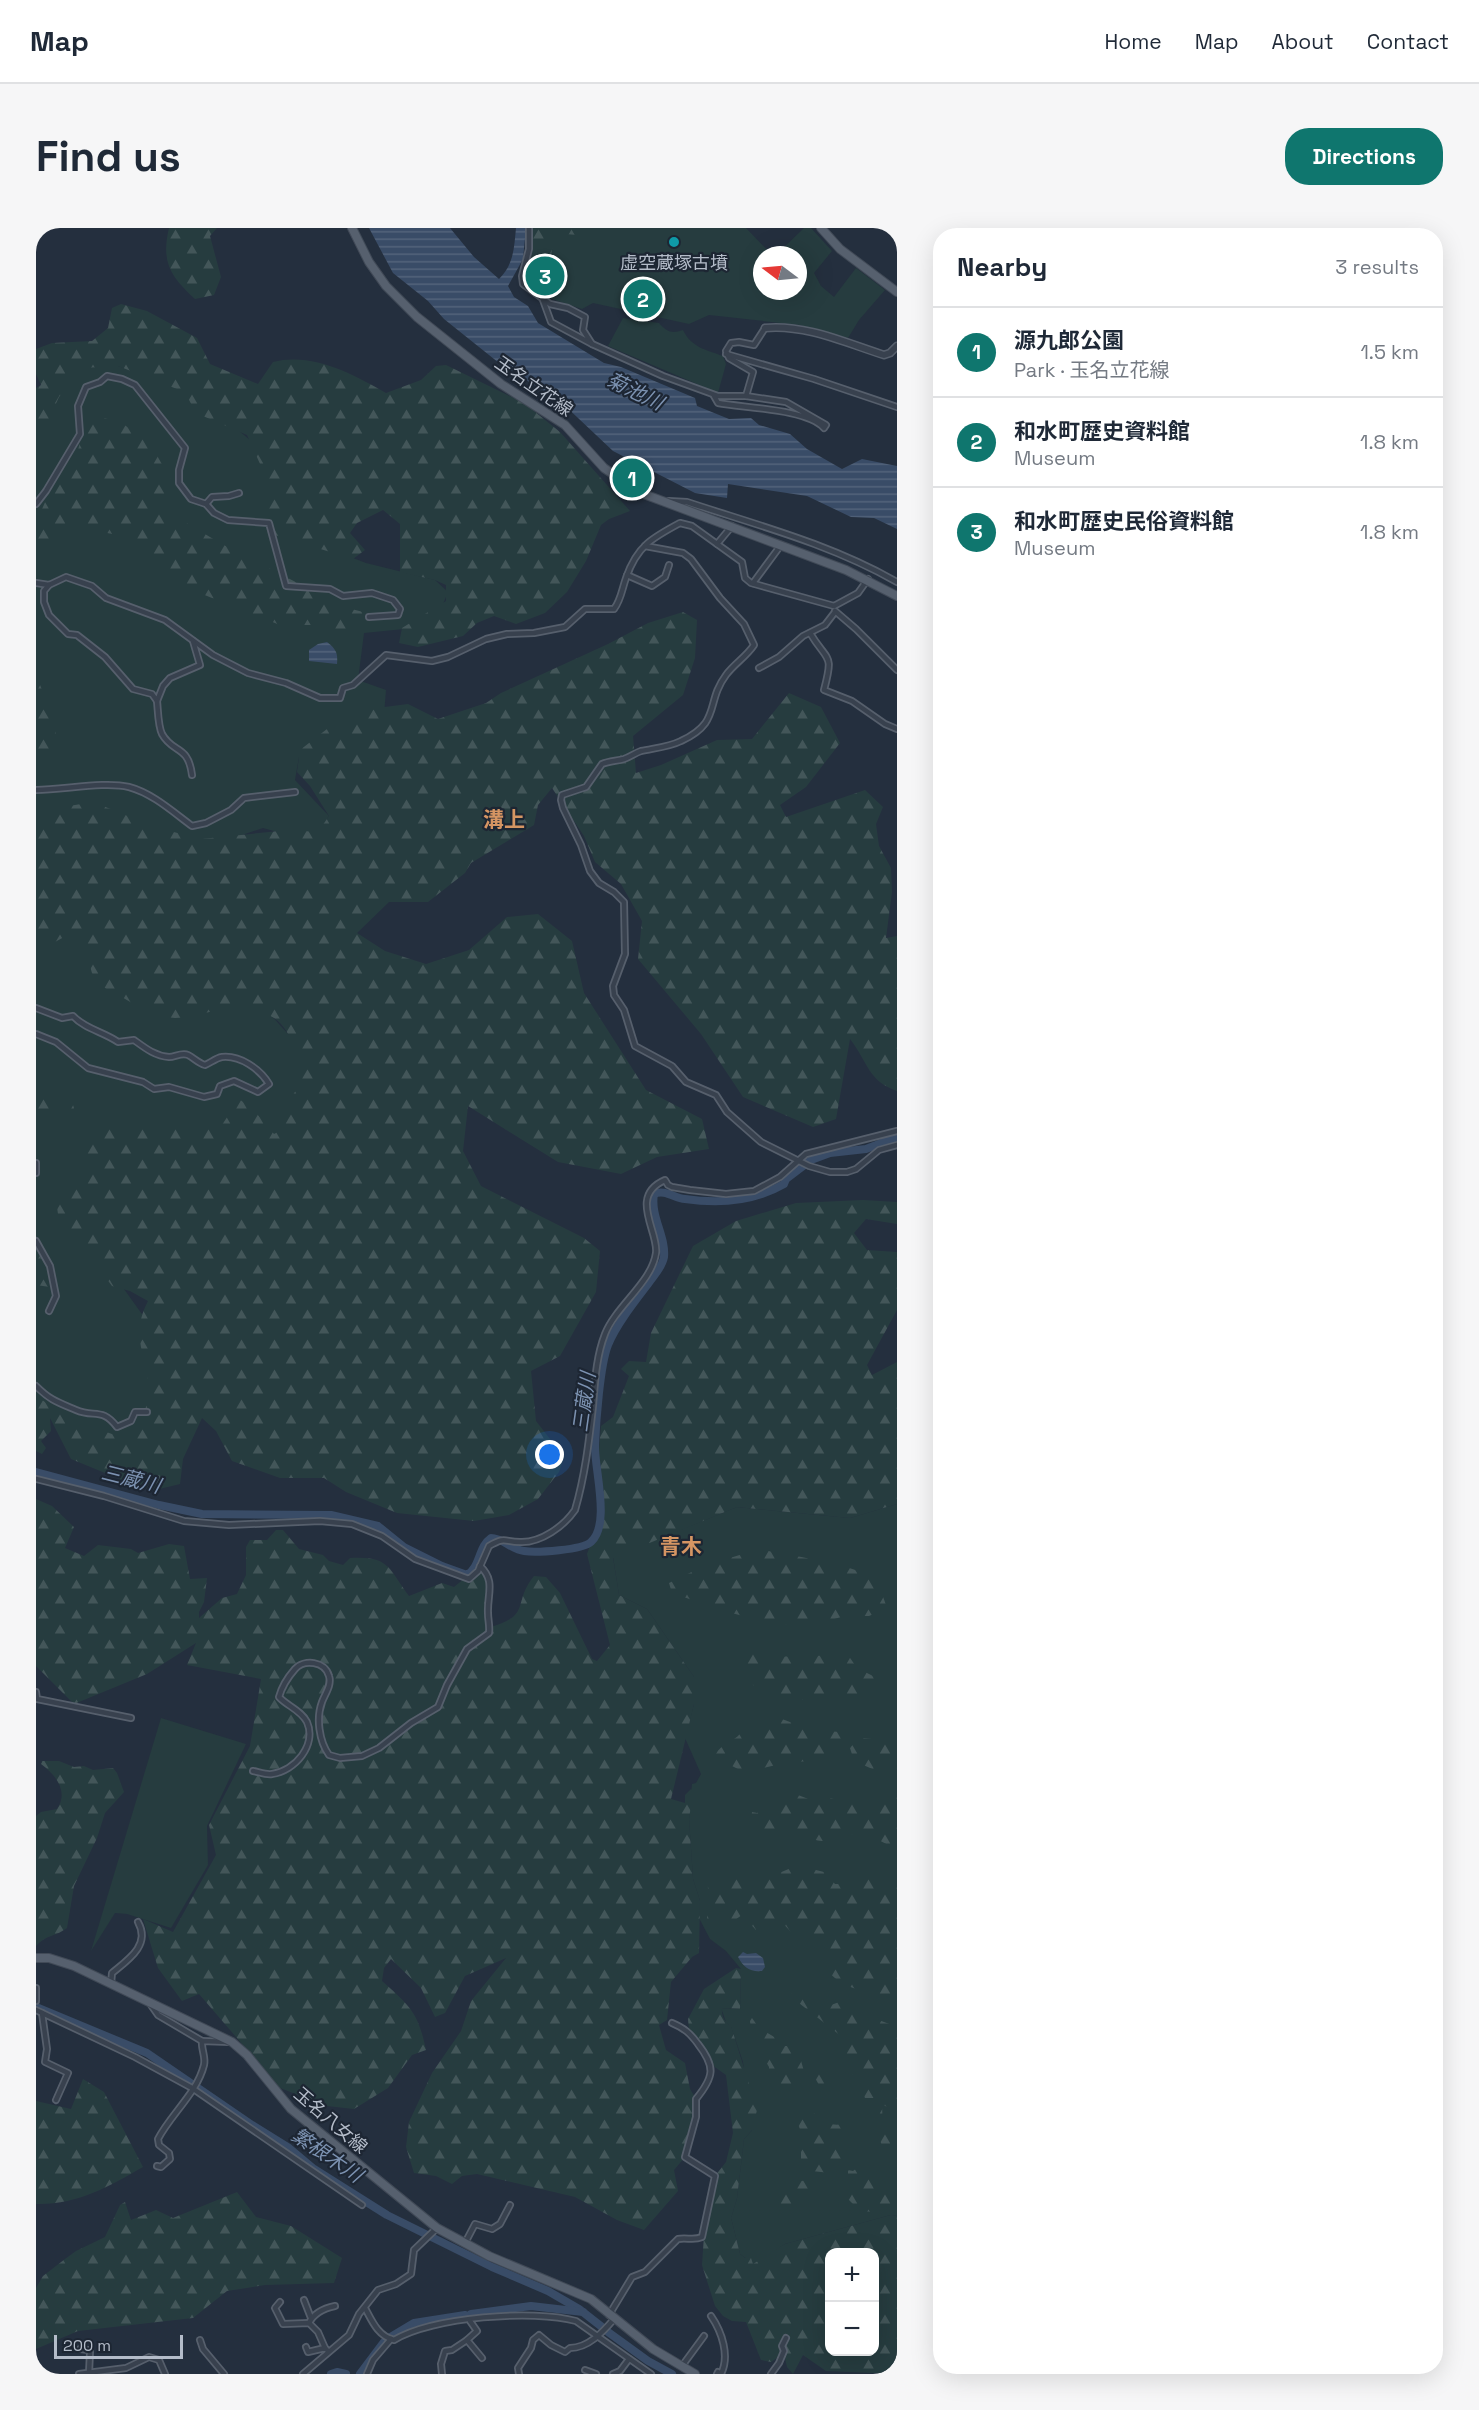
<!DOCTYPE html>
<meta charset="utf-8">
<style>
body{margin:0;font-family:"Space Grotesk","Noto Sans JP",sans-serif;background:#f6f6f7;color:#1f2937}
.controls{position:absolute;right:18px;bottom:18px;display:grid;overflow:hidden;border-radius:12px;box-shadow:0 6px 24px #0002}
.controls button{width:54px;height:54px;display:grid;place-items:center;padding:0;border:0;border-bottom:2px solid #e0e1e3;background:#fff;color:#1f2937;font:30px sans-serif}
.compass{position:absolute;left:717px;top:18px;width:54px;height:54px;border-radius:50%;background:#fff;box-shadow:0 6px 24px #0002;rotate:286deg}
.scale{position:absolute;left:18px;bottom:15px;width:129px;box-sizing:border-box;padding-left:6px;border:3px solid #b4bcc9;border-top:0;font-size:16px;line-height:21px;white-space:nowrap;color:#b4bcc9;-webkit-text-stroke:4px #1d2633;paint-order:stroke}
.you{position:absolute;left:514px;top:1227px;width:21px;height:21px;margin:-15px;border:4px solid #fff;border-radius:50%;background:#1a73e8;box-shadow:0 0 0 9px #1a73e833}
.badge{display:grid;place-items:center;width:39px;height:39px;border-radius:50%;background:#0f766e;color:#fff;font-size:20px;font-weight:700}
.pin{position:absolute;translate:-50% -50%;border:3px solid #fff;box-shadow:0 2px 6px #0006}
.list{margin:0;padding:0;list-style:none}
h2{display:flex;justify-content:space-between;align-items:center;height:78px;margin:0;padding:0 24px;font-size:26px}
h2 small{font-size:20px;font-weight:400;color:#747a83}
.list li{display:grid;grid-template-columns:39px 1fr auto;gap:18px;align-items:center;box-sizing:border-box;height:90px;padding:0 24px;border-top:2px solid #e0e1e3}
.list b{display:block;font-size:22px;white-space:nowrap}
.list p{margin:0;font-size:20px;white-space:nowrap;color:#747a83}
.list em{font-size:20px;font-style:normal;color:#747a83}
.map{position:relative;flex:none;width:861px;height:2146px;overflow:hidden;border-radius:24px}
header{display:flex;align-items:center;gap:36px;box-sizing:border-box;height:84px;padding:0 30px;background:#fff;border-bottom:2px solid #e0e1e3}
header strong{font-size:28px}
nav{display:flex;gap:33px;margin-inline-start:auto;font-size:21px}
.intro{display:flex;align-items:center;justify-content:space-between;box-sizing:border-box;height:144px;padding:0 36px}
h1{margin:0;font-size:42px}
.button{padding:15px 27px;border-radius:24px;background:#0f766e;color:#fff;font-size:21px;font-weight:700}
main{display:flex;gap:36px;padding:0 36px}
aside{flex:1;background:#fff;border-radius:24px;box-shadow:0 6px 24px #0002}
.map>svg:first-child{display:block}
.green{fill:#263c3f}
.forest{fill:url(#forest-firs);fill-rule:evenodd}
.water{fill:url(#water-rules)}
.lines{fill:none;stroke-linecap:round;stroke-linejoin:round}
.river{stroke:#394c67;stroke-width:8}
.minor-casing{stroke:#565f6c;stroke-width:8}
.tertiary-casing{stroke:#565f6c;stroke-width:9}
.primary-casing{stroke:#414a57;stroke-width:10}
.minor{stroke:#38414e;stroke-width:4.5}
.tertiary{stroke:#38414e;stroke-width:6}
.primary{stroke:#56606e;stroke-width:8}
.culture-dot{fill:#0f9aa8;stroke:#1d2633;stroke-width:2}
.labels{text-anchor:middle;dominant-baseline:central;stroke-width:4.5;stroke-linejoin:round;paint-order:stroke}
.poi-label{font-size:18px;fill:#b4bcc9;stroke:#1d2633}
.street-label{font-size:18px;fill:#b4bcc9;stroke:#1d2633}
.water-label{font-size:20px;font-style:italic;fill:#7c92b1;stroke:#1d2633}
.quarter-label{font-size:21px;font-weight:bold;fill:#d59563;stroke:#1d2633}
</style>
<header>
<strong>Map</strong>
<nav><a>Home</a><a>Map</a><a>About</a><a>Contact</a></nav>
</header>
<div class="intro"><h1>Find us</h1><a class="button">Directions</a></div>
<main>
<div class="map">
<svg width="861" height="2146" viewBox="0 0 861 2146">
<defs>
<pattern id="forest-firs" width="22" height="20" patternUnits="userSpaceOnUse" patternTransform="scale(1.5)"><rect width="22" height="20" fill="#263c3f"/><path d="M5 1l3.5 6h-7zM16 11l3.5 6h-7z" fill="#435659"/></pattern>
<pattern id="water-rules" width="6" height="5" patternUnits="userSpaceOnUse" patternTransform="scale(1.5)"><rect width="6" height="5" fill="#394c67"/><path d="M0 2.5h6" fill="none" stroke="#53647b"/></pattern>
</defs>
<rect width="100%" height="100%" fill="#242f3e"/>
<g class="green">
<polygon points="494,0 710,0 736,27 726,27 726,63 762,63 762,27 740,27 768,0 775,0 796,23 778,45 785,58 798,69 820,40 849,62 823,92 812,110 763,97 673,87 653,96 557,75 546,81 516,71 491,54"/>
<path d="M587,90L623,95C631,104 636,106 647,102C655,119 670,122 687,128L690,136L682,165L572,118Z"/>
<polygon points="33,136 82,138 155,163 243,236 239,300 330,335 399,352 412,364 398,398 328,405 322,452 350,462 348,487 263,529 259,552 293,588 277,614 227,600 165,621 0,604 0,189"/>
<polygon points="0,693 222,773 275,831 245,923 27,976 121,1107 121,1206 87,1231 0,1180"/>
<polygon points="861,1276 861,1988 855,1987 749,2016 728,2031 717,2036 704,2026 695,1990 701,1970 708,1911 716,1902 707,1834 695,1799 690,1794 685,1780 704,1781 705,1741 690,1723 674,1711 663,1690 664,1673 657,1651 653,1591 656,1556 660,1555 665,1546 649,1510 658,1476 658,1449 611,1381 583,1367 577,1329 701,1279 814,1290"/>
<polygon points="125,1490 210,1516 171,1598 172,1637 135,1700 91,1686 79,1685 55,1723"/>
</g>
<g class="forest">
<path d="M133,0H181L174,8L185,49L178,67L159,71C134,48 125,34 133,0Z"/>
<polygon points="496,0 554,0 553,8 518,5 515,29 508,31 505,38 494,33"/>
<path d="M85,76L111,83L161,110L174,136L222,156L237,134C276,124 317,146 350,165L385,152L400,138L410,137L488,175L524,204L594,283L573,291L565,297L550,333L531,364L509,385L480,396L458,388L441,395L427,408L382,419L363,415L366,400L410,373V357L399,352L364,344V296L347,282L321,295L314,305L329,322L317,331L239,307L232,286L233,256L211,207L160,185L152,170L141,161L82,138L47,140L23,169L0,219V160L5,157L0,146V121L16,115L56,113L72,100L76,80Z"/>
<polygon points="61,188 86,195 115,217 136,254 132,284 184,315 308,379 327,384 324,406 277,397 244,397 156,362 138,345 106,327 94,309 19,296 16,318 11,328 0,331 0,295 10,272 42,222 48,199"/>
<path d="M647,384L661,392L659,430L647,467L597,508L600,545L625,537L681,512L716,511L753,465L785,479L804,515L770,559L744,577L750,589L829,562L847,579L840,596L843,618L855,640L856,664L850,710L861,708V863C832,853 832,834 814,811L800,891L777,899L707,869L665,806L602,731L606,693L585,656L559,634L548,608L516,560L502,577L498,597L435,635L429,645L392,674H353L321,705L349,723L390,736L433,722L471,689L502,686L536,713L548,765L610,862L666,891L673,921L621,929L585,946L522,934L432,878L427,923L445,958L548,1010L564,1023L560,1064L524,1128L495,1143L500,1193L528,1229L523,1244L502,1271L473,1287L438,1293L361,1285L310,1264L288,1250H244L196,1233L180,1203L166,1190L147,1231L144,1256L119,1262L91,1254L35,1231L14,1190L15,1203L5,1213L10,1220L6,1226L0,1223V1168L38,1193L76,1206L106,1192C108,1185 111,1177 112,1169C116,1132 91,1113 112,1073L94,1063L76,1058L22,986L19,965L48,942V908L73,900H184L203,871L217,881L238,906L246,902L250,877L265,855C259,805 246,776 189,781C173,783 155,790 139,790C119,789 101,778 84,768C60,756 54,752 53,724L28,709L19,714L0,709V596L21,580L57,574L122,600L165,611L253,602L282,604L293,588L274,558L261,544L264,522L291,501L341,480L372,476L402,491L450,475L465,465L572,416L612,395Z"/>
<polygon points="0,447 17,489 21,514 6,539 0,540"/>
<polygon points="0,859 36,874 38,880 36,885 0,881"/>
<path d="M827,972L861,974V996L830,991L818,1005L831,1022L861,1024V1082L831,1137L836,1147L861,1134V1276L814,1290L701,1279L577,1330L583,1367L611,1381L658,1449V1476L635,1571L649,1575V1567L655,1561L657,1563L653,1591L657,1651L664,1673L663,1725L656,1729L635,1754L631,1792L623,1797L630,1822L649,1835L654,1861L660,1871V1889L649,1929L638,1942L642,1963L608,2002L581,1992L539,1969L441,1946L426,1948L416,1956L400,1948L378,1945L370,1919L373,1894L396,1845L425,1803L435,1773L470,1730L429,1748L409,1785L399,1789L385,1760L355,1731L348,1740L346,1753C374,1778 382,1784 390,1822L376,1827L352,1860L318,1881L291,1878L244,1860L163,1766L146,1773L122,1740L107,1691L137,1704L180,1627L173,1597L214,1518L225,1451L151,1437L160,1415L111,1446L38,1476L0,1438V1271L16,1278L38,1299L29,1320L48,1328L62,1317L95,1321L102,1325L133,1316L148,1318L154,1351L171,1350L168,1374L163,1384V1390L186,1370L201,1366L210,1347V1319L214,1312H231L240,1302H247L263,1321L287,1327L293,1333L307,1337L314,1330C354,1328 352,1340 373,1368L406,1355L418,1359L444,1338L453,1350L455,1399C496,1387 476,1375 498,1348L510,1349L524,1365L556,1431L561,1433L574,1417L551,1326L555,1315L560,1309L566,1277L562,1234L565,1198L577,1189L593,1148L585,1141L593,1133L610,1134L615,1105L657,1018L700,993L760,975Z"/>
<polygon points="0,1021 9,1038 14,1059 0,1057"/>
<path d="M723,1321C746,1326 816,1336 832,1348C843,1355 847,1368 851,1380L833,1388H809L769,1399L730,1394L688,1383L636,1365L633,1355L668,1338Z"/>
<polygon points="710,1423 728,1429 812,1427 821,1440 843,1451 843,1463 819,1467 795,1466 765,1472 742,1469 717,1457 699,1428"/>
<path d="M746,1491L775,1502L805,1504L808,1512L801,1521L784,1532L749,1535L718,1542H704L696,1538L680,1526C685,1516 697,1514 704,1506L718,1513C730,1508 734,1494 746,1491Z"/>
<polygon points="827,1510 861,1514 860,1546 841,1543 818,1533 814,1520 821,1512"/>
<path d="M6,1533H23L38,1539L48,1538L57,1542L77,1540L81,1545L88,1564L69,1585L61,1610L38,1658L31,1700C21,1708 9,1707 0,1718V1588L5,1584L21,1581C33,1564 20,1547 5,1536Z"/>
<path d="M762,1567L775,1572L778,1569L789,1574L794,1570C806,1573 821,1579 833,1576C844,1575 850,1567 861,1567V1622C840,1611 834,1604 809,1607C801,1608 794,1613 786,1613C772,1613 761,1595 747,1602C743,1603 739,1607 735,1608L718,1605L710,1608L706,1605L708,1597L715,1595L716,1584L721,1585L744,1569L758,1570Z"/>
<path d="M768,1639L788,1644L799,1656H804L824,1647L834,1649L861,1648V1768L848,1771L806,1756L792,1744L788,1734L793,1719L792,1713C780,1707 775,1713 764,1709C748,1704 750,1687 727,1692L720,1702L706,1687L693,1696L671,1693L672,1657L686,1659L702,1648H736L755,1640Z"/>
<path d="M700,1740L705,1741L704,1781L686,1780C685,1788 689,1794 695,1798L721,1882L716,1902L708,1911L701,1970L695,1990L704,2026L709,2030H715L717,2036L749,2016L855,1987L861,1988V2146L790,2143L767,2127L757,2146L751,2139L749,2130H741L735,2134L725,2132L710,2094L696,2093L687,2088L679,2078L666,2037L669,1993L679,1948L690,1934L697,1905L690,1847L676,1837L653,1802L652,1791L668,1761ZM794,2024H838V2124H794Z"/>
<polygon points="757,1762 795,1777 806,1773 810,1780 830,1783 840,1791 856,1797 861,1806 861,1885 846,1876 847,1906 853,1904 856,1929 850,1929 841,1904 839,1870 829,1870 826,1863 826,1856 813,1843 818,1835 811,1828 805,1808 754,1768"/>
<path d="M716,1790L723,1800L740,1810L745,1818H756L762,1822L769,1847C758,1864 752,1874 733,1858V1839L716,1810L714,1793Z"/>
<polygon points="773,1833 790,1840 793,1846 791,1855 783,1857 778,1848 778,1839"/>
<path d="M47,1851L68,1864L107,1939C72,1959 41,1977 0,1976V1873L35,1881Z"/>
<path d="M771,1880C787,1891 787,1899 809,1896L813,1907L806,1915L809,1919L816,1921L819,1927L803,1939L797,1940L794,1945L776,1943L763,1946L757,1938L765,1931V1916L768,1912L759,1888L761,1885H767Z"/>
<path d="M828,1935L831,1937C833,1957 841,1949 852,1962C855,1966 855,1970 859,1975L856,1978L839,1984L824,1983L807,1966V1961L803,1954L812,1946V1942L817,1943Z"/>
<path d="M771,1952L775,1958C771,1971 760,1992 745,1989L739,1976C746,1962 756,1954 771,1952Z"/>
<polygon points="201,1964 220,1989 255,1998 306,2030 298,2055 229,2057 191,2063 157,2090 42,2103 0,2121 0,2060 7,2048 29,2031 40,2023 69,2009 84,1977 89,1974 95,1992 120,1982 137,1990"/>
</g>
<g class="water">
<path d="M333,0H414L438,29L463,51C478,36 478,20 480,0H490L487,31L472,58L478,69L492,78L502,95L568,135L585,139L659,170L661,178L693,191L715,190L723,197L754,206L771,221L806,241L826,231L861,238V301L838,290L815,289L771,268L692,256L691,270L659,265L577,223L524,173L463,135L408,91L392,73L357,45Z"/>
<path d="M291,414C300,421 302,425 301,436L273,433V422L282,416Z"/>
<path d="M707,1724L711,1726L720,1725L727,1730L729,1739L726,1743C714,1744 708,1740 702,1729Z"/>
</g>
<g class="lines">
<g class="river">
<path d="M0,1244L123,1277L166,1286L295,1287L342,1298L368,1319L406,1338L431,1347C445,1338 442,1319 455,1310C467,1310 476,1322 488,1323C500,1325 547,1322 555,1314C575,1296 558,1240 559,1217C560,1194 564,1137 572,1117C580,1097 599,1073 612,1056C618,1047 626,1040 628,1029C630,1008 614,988 618,966C629,961 638,970 649,971C683,976 717,974 748,956L750,951L775,932L794,925L830,921L861,909"/>
<polyline points="0,1779 111,1825 216,1897 253,1920 278,1941 351,1987 456,2039 512,2063 543,2081 566,2099"/>
<polyline points="435,2086 495,2078 547,2084"/>
<polyline points="572,2104 612,2133 636,2146"/>
<polyline points="353,2110 378,2095 429,2087"/>
<polyline points="295,2146 301,2144 310,2146"/>
<polyline points="324,2146 348,2114"/>
</g>
<defs>
<g id="minor">
<polyline points="493,0 493,21 486,48 487,56 514,76 532,80 549,89 547,102 556,116 627,148 682,168 710,168 717,144 693,130 690,123 695,115 703,114 718,117 729,100"/>
<polyline points="507,72 515,94 556,116"/>
<polyline points="690,126 778,151 861,179"/>
<path d="M678,168L682,175C709,180 771,181 788,200L790,197L750,174L710,168"/>
<path d="M633,273L651,274C724,298 794,316 861,354"/>
<polyline points="0,276 10,263 44,206 42,178 50,159 64,154 71,148 86,151 99,157 149,220 143,242 143,255 155,271 170,276 178,285 192,292 233,295 250,358 294,361 307,368 336,365 357,372 364,381 362,387 333,389"/>
<polyline points="170,276 176,269 193,268 203,265"/>
<polyline points="681,316 696,298"/>
<path d="M609,318L647,325L655,331L684,370L708,396L718,417C710,429 698,436 690,447C669,475 686,494 645,513C633,519 619,520 605,523C599,525 594,529 588,531C581,533 573,533 566,536L550,559L526,567L525,572L527,580L545,617L554,643L563,655L578,664L588,674L589,726L577,758L578,767L588,782L599,818L636,838L650,854L680,867L691,884L725,914L773,938L794,944H811L820,941L843,922L861,917"/>
<polyline points="591,347 616,358 629,349 633,337"/>
<path d="M0,355L13,357L30,349L56,358L70,370L129,392L177,427L212,445L250,455L284,470H304L307,460L317,457L350,427L396,433L412,429L450,411L471,406L498,405L529,399L549,381H578C585,372 586,361 590,350C601,318 616,310 644,295L656,298L706,334L709,350L715,355L798,378L822,365L832,351"/>
<polyline points="717,355 745,317"/>
<polyline points="13,357 8,363 8,374 13,387 32,406 41,407 69,429 97,461 116,466 121,473 127,458 134,450 164,437 157,413"/>
<polyline points="799,383 820,401 861,442"/>
<path d="M774,405C792,435 798,424 788,462L816,473L849,496L861,501"/>
<polyline points="723,440 743,429 767,408 789,397 799,384"/>
<path d="M121,473C122,482 122,498 126,506C137,526 152,516 156,547"/>
<path d="M0,562C28,562 68,553 93,559C116,565 137,584 156,598L170,595L195,582L208,570L259,564"/>
<path d="M0,780L26,790L37,788C49,801 68,804 82,814L98,812C109,820 119,828 133,829C139,829 146,824 152,827C158,830 162,835 169,837C174,835 180,830 186,829C204,827 224,841 233,856L222,864L198,853L184,858L181,866L168,869L133,859L118,861L107,854L52,840L20,814L0,806"/>
<polyline points="0,935 0,945"/>
<polyline points="0,1013 14,1038 20,1068 13,1083"/>
<path d="M0,1158C14,1172 21,1174 40,1182C58,1190 66,1179 81,1199L95,1193L99,1184H111"/>
<path d="M0,1251L68,1268L148,1293L193,1297L284,1293L316,1296L346,1308L379,1331L433,1351L442,1343L453,1318C470,1308 468,1314 484,1314C505,1315 528,1298 539,1282C549,1248 553,1213 557,1178C559,1154 560,1129 569,1106C580,1078 616,1054 620,1025C623,1004 592,968 629,952L632,957L636,959L654,962L690,966L718,963L744,949L770,926L861,903"/>
<polyline points="0,1464 1,1471 95,1490"/>
<path d="M217,1543C223,1544 230,1547 236,1546C259,1543 281,1517 271,1494C265,1482 251,1478 243,1469C246,1458 252,1449 259,1441C268,1431 289,1433 293,1448C296,1457 289,1466 286,1474C280,1490 283,1513 293,1527L304,1530L326,1528L343,1520L375,1495L402,1479L411,1457L431,1421L453,1405C454,1398 452,1392 452,1385C451,1366 460,1353 444,1338"/>
<path d="M75,1756L76,1745C92,1732 115,1717 102,1694"/>
<polyline points="0,1760 0,1773"/>
<polyline points="115,1777 122,1787 166,1813"/>
<polyline points="0,1782 99,1829 156,1860 326,1977"/>
<polyline points="6,1785 11,1821 9,1834 32,1845 20,1872"/>
<path d="M121,1938L125,1939L134,1931L133,1925L123,1917L122,1911C135,1886 161,1865 168,1837C170,1829 165,1821 166,1813L193,1814"/>
<polyline points="429,2015 439,1996 456,2001 464,1996 474,1977"/>
<polyline points="268,2072 275,2090"/>
<polyline points="244,2074 239,2080 247,2096 273,2095 282,2104 289,2120"/>
<path d="M329,2080C336,2093 342,2108 358,2112C396,2089 497,2081 540,2093L615,2146"/>
<path d="M573,2087L596,2049L609,2044L642,2011C651,2009 657,2013 666,2009L679,1948L649,1929L660,1889V1871C678,1849 680,1839 662,1816C654,1805 648,1800 636,1795"/>
<path d="M675,2088C686,2104 694,2128 685,2146"/>
<polyline points="434,2093 441,2103 431,2112 446,2130"/>
<path d="M273,2095C278,2085 289,2080 299,2078"/>
<polyline points="164,2112 167,2121 188,2146"/>
<polyline points="270,2119 272,2124 289,2120 291,2122"/>
<polyline points="44,2121 52,2122 54,2124 53,2145"/>
<polyline points="646,2138 668,2108"/>
<polyline points="549,2142 560,2146"/>
<polyline points="43,2146 90,2140 113,2129 123,2132 129,2146"/>
<polyline points="267,2146 313,2107 323,2086 342,2062 360,2056 375,2046 378,2022 401,2000"/>
<polyline points="331,2146 337,2132 355,2111"/>
<polyline points="406,2146 405,2136 409,2123 416,2122 431,2112"/>
<path d="M483,2146L482,2140L495,2120L497,2112L503,2107L515,2117L529,2124L534,2120C552,2120 567,2104 578,2091"/>
<polyline points="577,2146 584,2143 593,2131"/>
<polyline points="681,2146 682,2144"/>
<polyline points="735,2146 743,2135 748,2123 746,2118 750,2110"/>
</g>
<path id="tertiary" d="M729,100C769,96 810,115 848,127L854,125L861,118"/>
<g id="primary">
<polyline points="316,0 333,34 350,58 381,89 465,156 529,197 568,240 605,265 810,342 861,368"/>
<polyline points="785,0 804,21 861,64"/>
<polyline points="0,1730 13,1730 38,1738 196,1814 211,1827 255,1881 401,2000 453,2028 555,2071 617,2121 659,2146"/>
</g>
</defs>
<use href="#minor" class="minor-casing"/>
<use href="#tertiary" class="tertiary-casing"/>
<use href="#primary" class="primary-casing"/>
<use href="#minor" class="minor"/>
<use href="#tertiary" class="tertiary"/>
<use href="#primary" class="primary"/>
</g>
<circle class="culture-dot" cx="638" cy="14" r="6"/>
<g class="labels">
<g class="poi-label">
<text x="638" y="34">虚空蔵塚古墳</text>
</g>
<g class="street-label">
<text transform="translate(498 158) rotate(35)">玉名立花線</text>
<text transform="translate(295 1892) rotate(41)">玉名八女線</text>
</g>
<g class="water-label">
<text transform="translate(599 163) rotate(26)">菊池川</text>
<text transform="translate(548 1174) rotate(-82)">三蔵川</text>
<text transform="translate(95 1251) rotate(14)">三蔵川</text>
<text transform="translate(291 1927) rotate(34)">繁根木川</text>
</g>
<g class="quarter-label">
<text x="468" y="591">溝上</text>
<text x="645" y="1318">青木</text>
</g>
</g>
</svg>
<div class="controls">
<button>+</button>
<button>−</button>
</div>
<svg class="compass" viewBox="-18 -18 36 36"><path d="M0-13l5 13h-10z" fill="#e53935"/><path d="M0 13l5-13h-10z" fill="#747a83"/></svg>
<div class="scale">200 m</div>
<div class="you"></div>
<div class="pin badge" style="left:596px;top:250px">1</div>
<div class="pin badge" style="left:607px;top:71px">2</div>
<div class="pin badge" style="left:509px;top:48px">3</div>
</div>
<aside>
<h2>Nearby<small>3 results</small></h2>
<ul class="list">
<li><span class="badge">1</span><div><b>源九郎公園</b><p>Park · 玉名立花線</p></div><em>1.5 km</em></li>
<li><span class="badge">2</span><div><b>和水町歴史資料館</b><p>Museum</p></div><em>1.8 km</em></li>
<li><span class="badge">3</span><div><b>和水町歴史民俗資料館</b><p>Museum</p></div><em>1.8 km</em></li>
</ul>
</aside>
</main>
